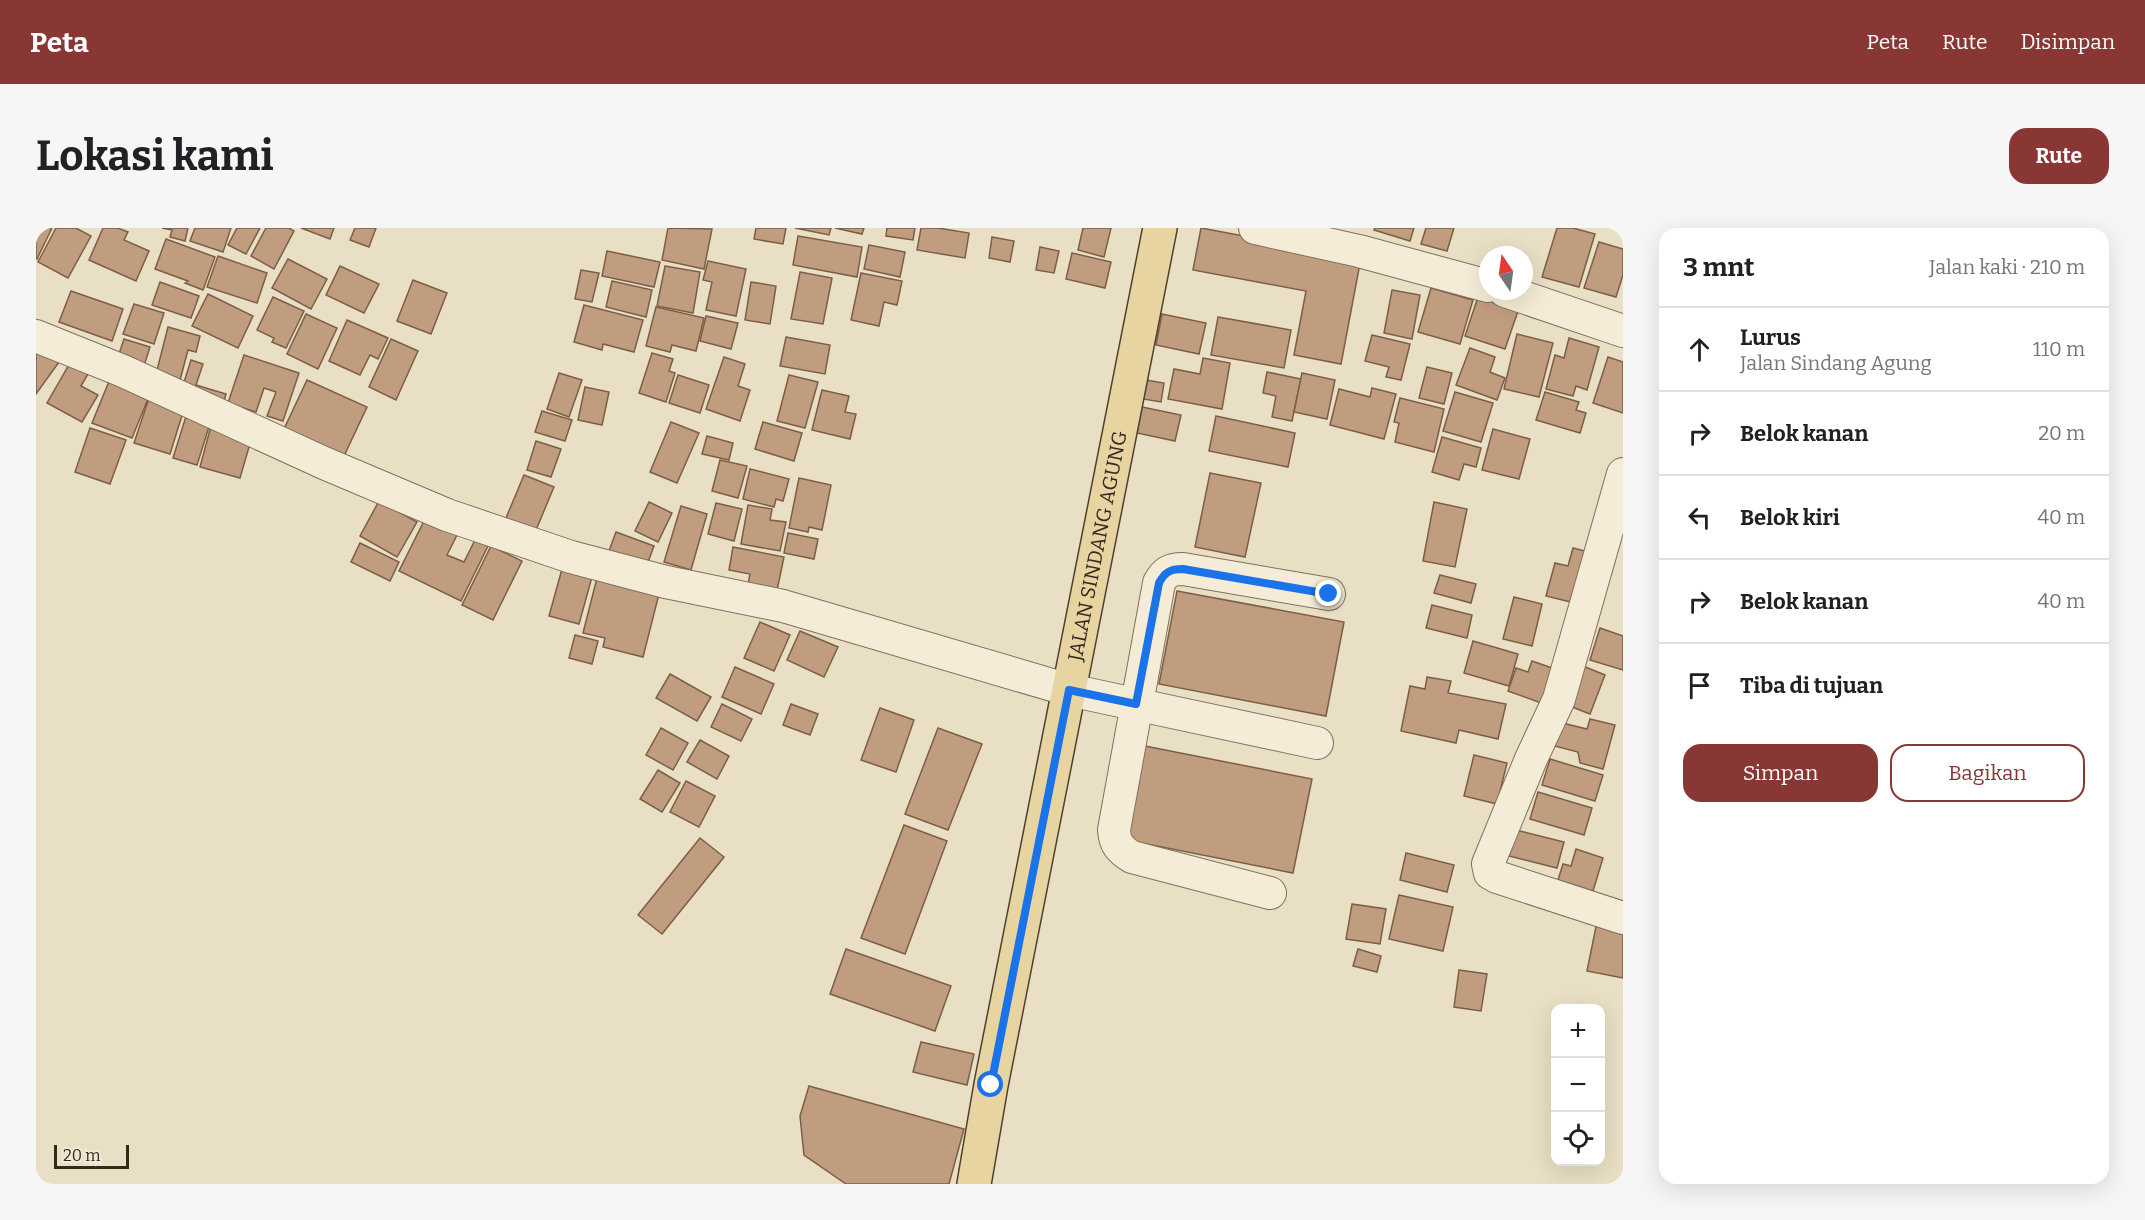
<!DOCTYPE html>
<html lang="id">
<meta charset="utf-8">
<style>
body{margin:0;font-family:Bitter,serif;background:#f6f6f6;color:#202124}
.controls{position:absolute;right:18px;bottom:18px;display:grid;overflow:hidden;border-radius:12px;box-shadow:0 6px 24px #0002}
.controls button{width:54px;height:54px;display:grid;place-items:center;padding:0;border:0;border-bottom:2px solid #e0e0e0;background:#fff;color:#202124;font:30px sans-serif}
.compass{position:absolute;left:1443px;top:18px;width:54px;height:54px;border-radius:50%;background:#fff;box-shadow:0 6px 24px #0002;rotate:347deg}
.scale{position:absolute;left:18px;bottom:15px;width:75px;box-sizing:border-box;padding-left:6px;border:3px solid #32291f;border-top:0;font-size:16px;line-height:21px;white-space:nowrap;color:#32291f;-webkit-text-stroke:4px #f0e9d3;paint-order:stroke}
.stop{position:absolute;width:18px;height:18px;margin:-14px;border:4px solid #1a73e8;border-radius:50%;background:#fff}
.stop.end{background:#1a73e8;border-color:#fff;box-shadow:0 2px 6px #0008}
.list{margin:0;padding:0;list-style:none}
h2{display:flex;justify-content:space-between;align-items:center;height:78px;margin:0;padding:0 24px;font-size:26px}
h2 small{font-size:20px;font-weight:400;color:#757577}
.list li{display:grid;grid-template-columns:39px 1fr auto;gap:18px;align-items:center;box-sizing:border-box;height:84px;padding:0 24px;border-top:2px solid #e0e0e0}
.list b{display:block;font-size:22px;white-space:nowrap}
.list p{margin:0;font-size:20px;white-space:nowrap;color:#757577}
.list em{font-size:20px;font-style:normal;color:#757577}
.actions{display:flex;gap:12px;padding:18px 24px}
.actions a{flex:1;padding:14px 0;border:2px solid #883735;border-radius:18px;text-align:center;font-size:21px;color:#883735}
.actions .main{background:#883735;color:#fff}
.icon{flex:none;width:33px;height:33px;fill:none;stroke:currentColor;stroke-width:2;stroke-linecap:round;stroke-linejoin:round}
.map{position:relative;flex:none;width:1587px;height:956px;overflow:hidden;border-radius:18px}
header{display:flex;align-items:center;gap:36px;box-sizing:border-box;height:84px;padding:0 30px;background:#883735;color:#fff}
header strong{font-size:28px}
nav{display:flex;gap:33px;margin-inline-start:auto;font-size:21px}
.intro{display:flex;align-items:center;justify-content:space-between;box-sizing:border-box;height:144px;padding:0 36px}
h1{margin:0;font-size:42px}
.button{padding:15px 27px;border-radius:18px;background:#883735;color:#fff;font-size:21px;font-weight:700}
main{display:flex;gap:36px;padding:0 36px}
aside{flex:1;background:#fff;border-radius:18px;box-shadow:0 6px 24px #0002}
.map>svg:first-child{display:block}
.building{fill:#c19d7f;stroke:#7c5e46;stroke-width:1.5}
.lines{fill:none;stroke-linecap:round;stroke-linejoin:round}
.minor-casing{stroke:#80715d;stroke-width:34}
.major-casing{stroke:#4e4031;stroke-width:36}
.minor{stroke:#f4ecd6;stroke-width:32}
.major{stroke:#e7d4a0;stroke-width:33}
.route{stroke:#1a73e8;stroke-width:8}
.labels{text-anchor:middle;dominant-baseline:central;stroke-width:5;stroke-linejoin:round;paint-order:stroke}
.street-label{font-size:20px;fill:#32291f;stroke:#f0e9d3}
</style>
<header>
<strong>Peta</strong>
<nav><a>Peta</a><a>Rute</a><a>Disimpan</a></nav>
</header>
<div class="intro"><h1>Lokasi kami</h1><a class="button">Rute</a></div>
<main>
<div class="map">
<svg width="1587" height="956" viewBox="0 0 1587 956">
<rect width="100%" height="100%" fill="#e8dfc4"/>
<g class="building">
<polygon points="0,0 16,0 1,31 0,31"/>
<polygon points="20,0 40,0 55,8 32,50 2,34"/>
<polygon points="67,0 82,0 92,4 88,12 113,23 100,53 53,32"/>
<polygon points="126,0 152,0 149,13 134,9 136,2"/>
<polygon points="159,0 195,0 187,24 154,13"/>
<polygon points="201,0 224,0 210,26 192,17"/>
<polygon points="230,0 253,0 258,3 238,41 215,28"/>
<polygon points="265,0 298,0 294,11"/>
<polygon points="319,0 340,0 333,19 314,12"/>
<polygon points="632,0 676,1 668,41 626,32"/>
<polygon points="720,0 750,0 747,16 718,11"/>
<polygon points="759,0 795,0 793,7"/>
<polygon points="799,0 828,0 826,6"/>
<polygon points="851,0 879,0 877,12 850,8"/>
<polygon points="885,0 902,0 933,5 929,30 881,22"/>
<polygon points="1047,0 1075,0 1068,29 1042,22"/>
<polygon points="1165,0 1325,30 1305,136 1258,127 1270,63 1157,42"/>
<polygon points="1339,0 1378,0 1374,13 1338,2"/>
<polygon points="1390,0 1418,0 1411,23 1385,16"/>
<polygon points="1521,0 1537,0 1559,6 1543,59 1506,49"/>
<polygon points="762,8 826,19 821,49 757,37"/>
<polygon points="956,9 978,13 974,34 953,30"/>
<polygon points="130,11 179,29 167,62 149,55 152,53 119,41"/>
<polygon points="1563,14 1587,21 1587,47 1580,69 1548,60"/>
<polygon points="833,17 869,24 864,49 828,41"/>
<polygon points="1004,19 1023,23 1018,45 1000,42"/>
<polygon points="571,23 624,34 618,59 566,48"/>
<polygon points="1036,25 1075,34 1069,60 1030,51"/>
<polygon points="182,28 231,45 221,75 171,59"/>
<polygon points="252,31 291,51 275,81 236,60"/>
<polygon points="672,33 710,41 700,88 670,82 676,54 667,52"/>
<polygon points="304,38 343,56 328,85 290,67"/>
<polygon points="629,38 664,44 657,85 621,78"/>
<polygon points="545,42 563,45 556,74 539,71"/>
<polygon points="764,44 796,50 787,96 755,91"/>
<polygon points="825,45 866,53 861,77 848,74 843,98 815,92"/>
<polygon points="377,52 411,65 395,106 361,93"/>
<polygon points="576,53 616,62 610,89 570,79"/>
<polygon points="124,54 163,68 155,90 116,77"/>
<polygon points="715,54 740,58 734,96 709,92"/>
<polygon points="1395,60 1437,72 1424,116 1382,104"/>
<polygon points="1356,62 1384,67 1376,111 1348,105"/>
<polygon points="35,63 87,81 76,113 23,94"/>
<polygon points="172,66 217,88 202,120 156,98"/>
<polygon points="237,69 268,83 250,120 236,114 238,110 221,102"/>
<polygon points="1442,69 1482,83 1469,121 1429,108"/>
<polygon points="98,76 128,85 118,116 87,106"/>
<polygon points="548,77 607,92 598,124 567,116 566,122 538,114"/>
<polygon points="620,79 668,90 660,123 636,117 634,124 610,118"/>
<polygon points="270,86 301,100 282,141 251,126"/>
<polygon points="1126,86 1170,95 1163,126 1120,117"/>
<polygon points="670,88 702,95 695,121 664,113"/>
<polygon points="1182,89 1255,102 1248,140 1175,127"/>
<polygon points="311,92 352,110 342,131 334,127 324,147 293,133"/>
<polygon points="132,99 164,108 160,124 152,122 143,156 119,150"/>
<polygon points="1481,106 1517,115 1503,169 1468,161"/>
<polygon points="1336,107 1374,116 1365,152 1350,149 1353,139 1329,133"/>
<polygon points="750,109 794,117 789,146 744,138"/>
<polygon points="1533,110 1563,119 1551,162 1540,158 1537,168 1510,161 1519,127 1528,130"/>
<polygon points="88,111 114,119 106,144 80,135"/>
<polygon points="355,111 382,123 360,172 333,159"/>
<polygon points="0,115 28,127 0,166"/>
<polygon points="1434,120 1459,129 1454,144 1469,150 1461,172 1420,157"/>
<polygon points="616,125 637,131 633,143 639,145 630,174 603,165"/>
<polygon points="208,127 263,145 247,193 231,188 240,164 228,160 220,184 192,175"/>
<polygon points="38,128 56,139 45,158 62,167 46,194 11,175"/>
<polygon points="688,129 709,136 702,158 714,162 704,193 670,181"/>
<polygon points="1572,129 1587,134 1587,185 1557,175"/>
<polygon points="1167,130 1194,135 1186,181 1132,171 1138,141 1164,146"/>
<polygon points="155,132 167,136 160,157 190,166 186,180 144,167"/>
<polygon points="1391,139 1416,145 1408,176 1383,170"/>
<polygon points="1231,144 1265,151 1256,193 1236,189 1240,168 1227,165"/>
<polygon points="523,145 546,152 533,189 511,181"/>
<polygon points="1266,145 1299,152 1291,191 1258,184"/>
<polygon points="76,146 116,161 96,210 56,195"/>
<polygon points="642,147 673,157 664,185 633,175"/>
<polygon points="753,147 782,154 769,200 741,193"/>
<polygon points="271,152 331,179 308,228 248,201"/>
<polygon points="1110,152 1128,155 1125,174 1107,171"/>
<polygon points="549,159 573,164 566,197 542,192"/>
<polygon points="1336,160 1360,166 1348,211 1294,197 1303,161 1334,169"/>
<polygon points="786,162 813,168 809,184 820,186 814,211 776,202"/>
<polygon points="1419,164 1457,175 1445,214 1407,203"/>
<polygon points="1509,164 1543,174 1540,182 1550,185 1544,205 1500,192"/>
<polygon points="113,170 148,181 134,226 98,215"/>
<polygon points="1364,170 1408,181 1398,224 1359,214 1363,195 1358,194"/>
<polygon points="1106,179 1145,187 1139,213 1101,205"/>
<polygon points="152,182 176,189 161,237 137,230"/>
<polygon points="506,183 536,192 529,213 499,204"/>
<polygon points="1180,188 1259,205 1252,239 1173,223"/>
<polygon points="176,194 217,205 204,250 164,239"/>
<polygon points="635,194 663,205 641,255 614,244"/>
<polygon points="727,194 766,205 758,233 719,221"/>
<polygon points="54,200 90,212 74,256 39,244"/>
<polygon points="1457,201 1494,211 1483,251 1446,242"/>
<polygon points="671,208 697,215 693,232 666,226"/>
<polygon points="1406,209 1445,220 1440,239 1428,236 1423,252 1396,244"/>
<polygon points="500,213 525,221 515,249 491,242"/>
<polygon points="684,232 711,238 702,270 676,263"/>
<polygon points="714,241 753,251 747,273 740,271 738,279 707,271"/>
<polygon points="1174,245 1225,255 1209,329 1159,319"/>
<polygon points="488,247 518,259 500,302 470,290"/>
<polygon points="763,250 795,257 786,302 773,299 772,304 753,300"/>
<polygon points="343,273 381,294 361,329 324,308"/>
<polygon points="613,274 636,285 622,314 599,303"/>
<polygon points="1398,274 1431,281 1419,339 1387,333"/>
<polygon points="680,275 706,281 698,313 672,306"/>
<polygon points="712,277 736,281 734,292 750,294 744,323 705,316"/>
<polygon points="645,278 671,286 655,342 628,334"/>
<polygon points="392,285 424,301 411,327 428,334 439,312 452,318 425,373 363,343"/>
<polygon points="580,304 618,318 608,345 570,331"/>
<polygon points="752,305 782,311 778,331 748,325"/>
<polygon points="324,315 363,334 354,353 315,334"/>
<polygon points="455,318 486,333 457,392 426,377"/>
<polygon points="697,319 748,329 740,367 711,361 714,346 693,342"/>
<polygon points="1537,320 1557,325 1543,376 1510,368 1519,335 1532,338"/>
<polygon points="526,341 556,349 543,396 513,388"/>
<polygon points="563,342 625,358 607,429 567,419 569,410 547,405"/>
<polygon points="1404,347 1440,356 1435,375 1398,365"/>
<polygon points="1141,363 1308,394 1290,488 1123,456"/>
<polygon points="1478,369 1506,376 1496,418 1467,411"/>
<polygon points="1396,377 1436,387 1431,410 1390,400"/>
<polygon points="724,394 754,407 738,443 708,430"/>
<polygon points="1564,400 1587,408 1587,442 1554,432"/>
<polygon points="764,403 802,419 788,449 751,432"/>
<polygon points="539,407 562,413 556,436 533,430"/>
<polygon points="1437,413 1482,426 1473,458 1428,445"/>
<polygon points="1496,433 1519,441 1508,476 1472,463 1480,440 1492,444"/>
<polygon points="1547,438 1569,447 1554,486 1531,477"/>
<polygon points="699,439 738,456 725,486 686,469"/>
<polygon points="634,446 675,469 661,493 620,470"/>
<polygon points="1391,449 1415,453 1412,465 1470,476 1462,511 1423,502 1420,515 1365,503 1374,458 1389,461"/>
<polygon points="686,476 716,491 705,513 675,499"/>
<polygon points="755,476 782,486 774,507 747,497"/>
<polygon points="844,480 878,492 860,544 825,532"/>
<polygon points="1554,491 1579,497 1567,541 1544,535 1542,524 1515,517 1522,494 1551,501"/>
<polygon points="625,500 652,515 637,542 610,527"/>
<polygon points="902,500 946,516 912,602 869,586"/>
<polygon points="664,512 693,528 681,551 651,534"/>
<polygon points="1109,518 1276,551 1257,645 1090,612"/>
<polygon points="1438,527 1471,535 1461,576 1428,568"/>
<polygon points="1514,531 1567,547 1559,573 1506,557"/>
<polygon points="622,542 644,555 626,584 604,571"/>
<polygon points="650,553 679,568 663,599 634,584"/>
<polygon points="1502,564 1556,580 1548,607 1494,591"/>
<polygon points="868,597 911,613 869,726 825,710"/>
<polygon points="1480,602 1528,614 1521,640 1473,628"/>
<polygon points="664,610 688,629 626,706 602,687"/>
<polygon points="1540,621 1567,630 1557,663 1522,652 1527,636 1535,638"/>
<polygon points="1370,625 1418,637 1411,664 1364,652"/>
<polygon points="1363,667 1417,679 1407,723 1353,711"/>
<polygon points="1316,676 1350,681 1344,716 1310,711"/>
<polygon points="1561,694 1587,700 1587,750 1551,743"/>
<polygon points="810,721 915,758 899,803 794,766"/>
<polygon points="1322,721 1345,728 1341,744 1317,738"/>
<polygon points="1423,742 1451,746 1445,783 1418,779"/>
<polygon points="885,814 938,826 931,857 877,844"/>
<polygon points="773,858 928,901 913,956 810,956 768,927 764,888"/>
</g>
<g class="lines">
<defs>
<g id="minor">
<polyline points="1219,0 1323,23 1452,58"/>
<polyline points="1469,63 1587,103"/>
<polyline points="0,108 87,143 288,235 411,287 535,329 630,354 747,378 1033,462 1281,515"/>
<polyline points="1587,246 1523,471 1495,531 1452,636 1454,645 1461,649 1587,690"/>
<path d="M1234,665L1096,629C1084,622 1079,616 1078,602L1123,355C1129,344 1134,341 1147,341L1293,366"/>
</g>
<g id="major">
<path id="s1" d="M938,956L955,857L1124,0"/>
</g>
</defs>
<use href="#minor" class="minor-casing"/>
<use href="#major" class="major-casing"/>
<use href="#minor" class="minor"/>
<use href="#major" class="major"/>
</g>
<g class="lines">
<path class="route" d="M955,857L1033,462L1100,476L1123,355C1129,344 1134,341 1147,341L1293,366"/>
</g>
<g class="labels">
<g class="street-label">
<text stroke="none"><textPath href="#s1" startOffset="650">JALAN SINDANG AGUNG</textPath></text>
</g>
</g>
</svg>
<div class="controls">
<button>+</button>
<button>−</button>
<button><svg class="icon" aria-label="locate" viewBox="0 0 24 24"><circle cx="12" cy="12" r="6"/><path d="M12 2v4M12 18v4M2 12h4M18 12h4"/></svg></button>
</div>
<svg class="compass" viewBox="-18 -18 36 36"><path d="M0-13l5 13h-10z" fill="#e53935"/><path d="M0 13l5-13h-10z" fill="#757577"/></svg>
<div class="scale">20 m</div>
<div class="stop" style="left:955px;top:857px"></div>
<div class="stop end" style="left:1293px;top:366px"></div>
</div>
<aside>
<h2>3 mnt<small>Jalan kaki · 210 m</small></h2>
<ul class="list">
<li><svg class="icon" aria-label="ahead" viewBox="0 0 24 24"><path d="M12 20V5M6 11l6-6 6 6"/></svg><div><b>Lurus</b><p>Jalan Sindang Agung</p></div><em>110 m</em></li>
<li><svg class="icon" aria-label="right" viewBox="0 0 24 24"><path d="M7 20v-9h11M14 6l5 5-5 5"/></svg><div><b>Belok kanan</b></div><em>20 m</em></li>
<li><svg class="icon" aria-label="left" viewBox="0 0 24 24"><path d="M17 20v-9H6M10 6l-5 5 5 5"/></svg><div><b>Belok kiri</b></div><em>40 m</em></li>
<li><svg class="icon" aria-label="right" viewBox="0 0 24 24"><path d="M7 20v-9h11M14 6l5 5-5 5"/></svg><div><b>Belok kanan</b></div><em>40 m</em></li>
<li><svg class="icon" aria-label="arrive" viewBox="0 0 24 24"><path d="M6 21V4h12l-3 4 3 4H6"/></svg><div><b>Tiba di tujuan</b></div></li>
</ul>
<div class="actions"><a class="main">Simpan</a><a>Bagikan</a></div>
</aside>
</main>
